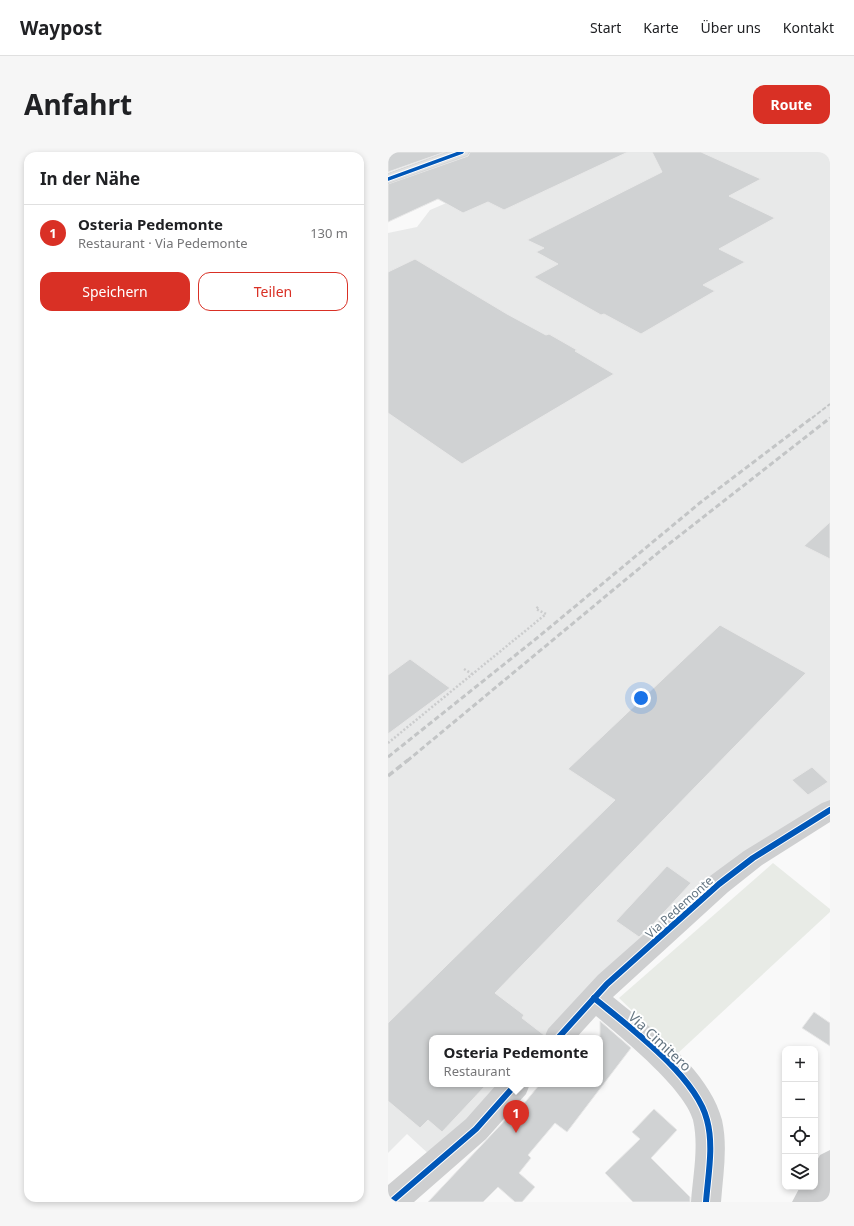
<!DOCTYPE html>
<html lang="de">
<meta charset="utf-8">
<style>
body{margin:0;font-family:"Noto Sans",sans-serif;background:#f6f6f6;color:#202124}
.controls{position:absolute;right:12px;bottom:12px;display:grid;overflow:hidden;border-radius:8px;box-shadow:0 2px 6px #0003}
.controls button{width:36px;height:36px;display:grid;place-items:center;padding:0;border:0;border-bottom:1px solid #e0e0e0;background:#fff;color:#202124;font:20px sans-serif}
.you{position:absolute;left:253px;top:546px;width:14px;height:14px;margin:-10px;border:3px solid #fff;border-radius:50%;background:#1a73e8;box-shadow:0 0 0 6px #1a73e833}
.badge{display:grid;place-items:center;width:26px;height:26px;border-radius:50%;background:#d93025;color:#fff;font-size:13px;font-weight:700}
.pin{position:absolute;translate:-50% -33px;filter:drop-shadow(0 1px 2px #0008)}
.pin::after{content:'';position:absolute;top:21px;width:14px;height:12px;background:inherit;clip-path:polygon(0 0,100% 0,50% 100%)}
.popup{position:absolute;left:41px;top:883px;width:174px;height:52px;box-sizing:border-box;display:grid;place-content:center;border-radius:8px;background:#fff;filter:drop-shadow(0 1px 3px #0005);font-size:13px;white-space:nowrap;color:#757577}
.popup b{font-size:15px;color:#202124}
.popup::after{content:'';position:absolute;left:50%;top:100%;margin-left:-8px;border:8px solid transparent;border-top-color:#fff}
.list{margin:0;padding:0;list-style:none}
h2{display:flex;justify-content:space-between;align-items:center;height:52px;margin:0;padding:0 16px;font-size:17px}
h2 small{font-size:13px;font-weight:400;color:#757577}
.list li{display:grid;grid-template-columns:26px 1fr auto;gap:12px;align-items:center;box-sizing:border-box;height:56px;padding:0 16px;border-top:1px solid #e0e0e0}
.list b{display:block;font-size:15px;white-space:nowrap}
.list p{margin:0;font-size:13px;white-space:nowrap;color:#757577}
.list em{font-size:13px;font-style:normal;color:#757577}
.actions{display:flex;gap:8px;padding:12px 16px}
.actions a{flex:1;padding:9px 0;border:1px solid #d93025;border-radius:12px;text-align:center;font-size:14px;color:#d93025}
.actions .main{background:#d93025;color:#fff}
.icon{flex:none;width:22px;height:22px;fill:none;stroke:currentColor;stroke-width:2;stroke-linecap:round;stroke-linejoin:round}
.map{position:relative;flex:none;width:442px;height:1050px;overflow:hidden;border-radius:12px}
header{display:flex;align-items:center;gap:24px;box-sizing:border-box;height:56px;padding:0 20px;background:#fff;border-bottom:1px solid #e0e0e0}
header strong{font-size:19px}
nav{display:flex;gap:22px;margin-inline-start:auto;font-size:14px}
.intro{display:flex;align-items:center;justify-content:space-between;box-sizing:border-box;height:96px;padding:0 24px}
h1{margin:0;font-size:28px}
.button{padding:10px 18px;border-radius:12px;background:#d93025;color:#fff;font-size:14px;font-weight:700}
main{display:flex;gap:24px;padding:0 24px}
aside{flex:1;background:#fff;border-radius:12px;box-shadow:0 2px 6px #0003}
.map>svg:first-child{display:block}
.built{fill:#e8e9e9}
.green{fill:#e8ebe6}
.building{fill:#d0d2d3;stroke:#e8e8e8}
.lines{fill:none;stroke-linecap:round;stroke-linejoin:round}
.major-casing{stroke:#d5d6d7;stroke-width:2}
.path{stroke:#cbcccd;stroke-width:2.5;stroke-dasharray:2 2;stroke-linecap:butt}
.minor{fill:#cecfd0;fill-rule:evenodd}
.major{fill:#e1e2e2;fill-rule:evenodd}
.rail-far2{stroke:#c3c5c6;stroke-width:2;stroke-dasharray:4.5 2;stroke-linecap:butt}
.rail-far1{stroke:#c3c5c6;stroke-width:3;stroke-dasharray:5.5 3;stroke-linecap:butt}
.rail{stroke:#c3c5c6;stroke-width:3.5;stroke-dasharray:7 3.5;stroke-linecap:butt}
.cycleway-far1-casing{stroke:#fff;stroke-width:5.5}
.cycleway-casing{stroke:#fff;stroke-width:8}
.cycleway-far1{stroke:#0057b8;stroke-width:3.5}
.cycleway{stroke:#0057b8;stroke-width:6}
.labels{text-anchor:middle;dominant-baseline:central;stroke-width:4;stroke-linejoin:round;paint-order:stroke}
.street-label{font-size:12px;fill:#657683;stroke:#fff}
.near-street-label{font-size:14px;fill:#657683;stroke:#fff}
</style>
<header>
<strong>Waypost</strong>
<nav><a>Start</a><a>Karte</a><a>Über uns</a><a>Kontakt</a></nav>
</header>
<div class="intro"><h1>Anfahrt</h1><a class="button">Route</a></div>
<main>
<aside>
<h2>In der Nähe<small></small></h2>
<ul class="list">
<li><span class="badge">1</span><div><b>Osteria Pedemonte</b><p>Restaurant · Via Pedemonte</p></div><em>130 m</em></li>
</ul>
<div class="actions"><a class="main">Speichern</a><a>Teilen</a></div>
</aside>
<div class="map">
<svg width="442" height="1050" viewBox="0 0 442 1050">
<rect width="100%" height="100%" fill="#f9f9f9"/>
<polygon class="built" points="160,0 442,0 442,658 201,837 154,886 44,886 44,932 113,932 44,1005 19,982 0,1001 0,81 29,75 42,58 110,29"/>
<polygon class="green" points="385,711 442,757 442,760 289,902 231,846"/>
<g class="building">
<polygon points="0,0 57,0 0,20"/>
<polygon points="82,0 240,0 116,58 100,50 75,61 50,47 0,70 0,32 80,4"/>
<polygon points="264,0 313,0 373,27 341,44 387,66 331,97 357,110 315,133 327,139 253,182 216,162 213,163 146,125 170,112 148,100 156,96 139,88 274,20"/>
<polygon points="27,107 119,162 158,183 161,182 189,198 187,199 226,222 74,312 0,261 0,120"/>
<polygon points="442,370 442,407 416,394"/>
<polygon points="332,473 418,521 107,841 136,863 134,866 156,883 155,886 44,886 44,932 99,932 54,980 40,968 32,976 0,949 0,871 227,648 180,617"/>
<polygon points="22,507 62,536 0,582 0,523"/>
<polygon points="424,615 440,630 420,643 404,628"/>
<polygon points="279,714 303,731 266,771 251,785 228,769"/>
<polygon points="426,860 442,871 442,894 414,876"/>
<polygon points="212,869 243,896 179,980 167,971 140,1003 143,1006 131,1021 147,1035 134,1050 127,1050 110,1035 95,1050 40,1050 122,963 125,965 152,932 212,932"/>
<polygon points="266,957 289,978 263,1006 302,1045 302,1050 245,1050 217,1021 252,987 244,980"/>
</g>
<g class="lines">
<defs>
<polygon id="major" points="61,0 81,0 79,3 0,31 0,22"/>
</defs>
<use href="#major" class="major-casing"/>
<g class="path">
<polyline points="76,517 84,522"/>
<polyline points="0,591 158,462 148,457 151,454"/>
</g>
<g class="minor">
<path d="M442,648V670L374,713L340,740L225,845C263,876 321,918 334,968C340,995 335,1023 333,1050H303C305,1023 311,994 305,968C297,937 233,885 208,864L188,886H156L160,877L210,823L322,724L356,699L434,651Z"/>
<polygon points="109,932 142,932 138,942 98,987 26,1050 0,1050 0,1033 78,967"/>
<polygon points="442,998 442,1045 440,1050 404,1050 412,1035 427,1035 427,1012 432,1003"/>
</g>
<use href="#major" class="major"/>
<polyline class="rail-far2" points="424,266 442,252"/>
<g class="rail-far1">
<polyline points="0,605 149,486 313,350 425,265"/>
<polyline points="19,609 277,395 442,266"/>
</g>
<polyline class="rail" points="0,624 20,608"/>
<defs>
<polyline id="cycleway-far1" points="0,27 74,0"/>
<g id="cycleway">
<path d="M206,846C240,874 308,924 319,968C326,994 320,1023 318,1050"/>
<polyline points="170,886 219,832 331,732 365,706 442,658"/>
<polyline points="3,1050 88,977 128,932"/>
</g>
</defs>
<use href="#cycleway-far1" class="cycleway-far1-casing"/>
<use href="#cycleway" class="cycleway-casing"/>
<use href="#cycleway-far1" class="cycleway-far1"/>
<use href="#cycleway" class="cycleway"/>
</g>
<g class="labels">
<g class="street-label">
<text transform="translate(291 755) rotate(-42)">Via Pedemonte</text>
</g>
<g class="near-street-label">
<text transform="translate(272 889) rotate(43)">Via Cimitero</text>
</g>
</g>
</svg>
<div class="controls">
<button>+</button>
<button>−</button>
<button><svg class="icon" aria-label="locate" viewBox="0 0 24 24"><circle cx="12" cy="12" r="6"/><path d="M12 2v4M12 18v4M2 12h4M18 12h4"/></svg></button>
<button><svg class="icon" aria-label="layers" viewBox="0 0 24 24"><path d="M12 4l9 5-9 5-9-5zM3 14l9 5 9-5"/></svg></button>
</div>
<div class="you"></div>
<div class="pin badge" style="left:128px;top:981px">1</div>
<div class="popup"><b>Osteria Pedemonte</b>Restaurant</div>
</div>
</main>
